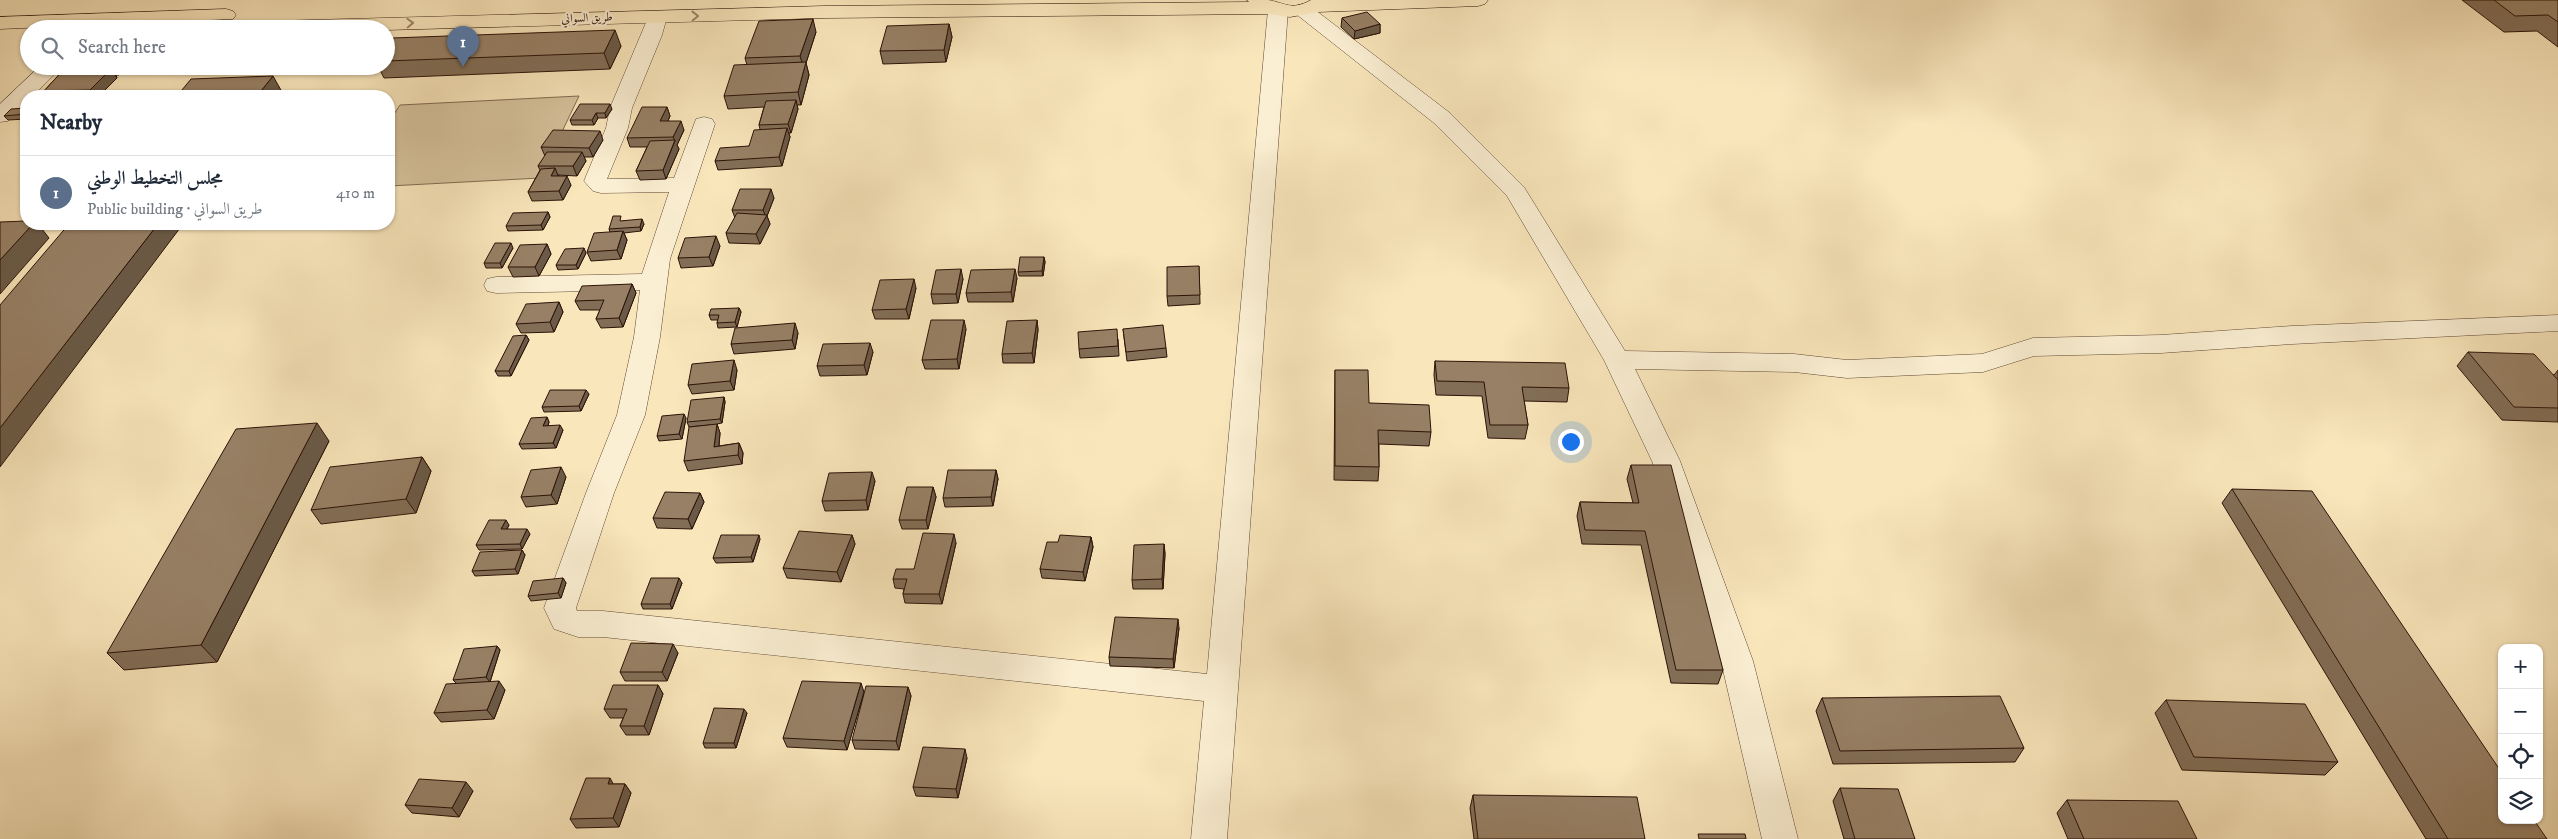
<!DOCTYPE html>
<meta charset="utf-8">
<style>
body{margin:0;font-family:"IM FELL DW Pica",Amiri,serif;background:#f2f2f3;color:#1f2937}
.controls{position:absolute;right:15px;bottom:15px;display:grid;overflow:hidden;border-radius:10px;box-shadow:0 1px 4px #0004}
.controls button{width:45px;height:45px;display:grid;place-items:center;padding:0;border:0;border-bottom:1px solid #e0e1e3;background:#fff;color:#1f2937;font:25px sans-serif}
.you{position:absolute;left:1570px;top:441px;width:18px;height:18px;margin:-12px;border:4px solid #fff;border-radius:50%;background:#1a73e8;box-shadow:0 0 0 8px #1a73e833}
.badge{display:grid;place-items:center;width:32px;height:32px;border-radius:50%;background:#d93025;color:#fff;font-size:16px;font-weight:700}
.pin{position:absolute;translate:-50% -41px;filter:drop-shadow(0 1px 2px #0008)}
.pin::after{content:'';position:absolute;top:26px;width:18px;height:15px;background:inherit;clip-path:polygon(0 0,100% 0,50% 100%)}
.list{margin:0;padding:0;list-style:none}
h2{display:flex;justify-content:space-between;align-items:center;height:65px;margin:0;padding:0 20px;font-size:21px}
h2 small{font-size:16px;font-weight:400;color:#747a83}
.list li{display:grid;grid-template-columns:32px 1fr auto;gap:15px;align-items:center;box-sizing:border-box;height:75px;padding:0 20px;border-top:1px solid #e0e1e3}
.list b{display:block;font-size:19px;white-space:nowrap}
.list p{margin:0;font-size:16px;white-space:nowrap;color:#747a83}
.list em{font-size:16px;font-style:normal;color:#747a83}
.icon{flex:none;width:28px;height:28px;fill:none;stroke:currentColor;stroke-width:2;stroke-linecap:round;stroke-linejoin:round}
.map{position:relative;flex:none;width:2558px;height:839px;overflow:hidden}
.search{position:absolute;background:#fff;box-shadow:0 1px 4px #0004;left:20px;top:20px;width:375px;height:55px;display:flex;align-items:center;gap:12px;box-sizing:border-box;padding:0 18px;border-radius:28px;color:#747a83;font-size:19px}
.panel{position:absolute;background:#fff;box-shadow:0 1px 4px #0004;left:20px;top:90px;width:375px;height:140px;border-radius:20px}
.map>svg:first-child{display:block}
.green{fill:#d6c29c;stroke:#816a52}
.lines{fill:none;stroke-linecap:round;stroke-linejoin:round}
.minor-casing{stroke:#5f4734;stroke-width:1}
.highway-casing{stroke:#2c1207;stroke-width:1}
.minor{fill:#fbefd3;fill-rule:evenodd}
.highway{fill:#f9e6bb;fill-rule:evenodd}
.wall{fill:#826e57;stroke:#2c1207}
.shaded-wall{fill:#6a5a47;stroke:#2c1207}
.building{fill:#978065;stroke:#2c1207}
.oneway{stroke:#9d876a}
.labels{text-anchor:middle;dominant-baseline:central;stroke-width:4.5;stroke-linejoin:round;paint-order:stroke}
.far-street-label{font-size:12px;fill:#2c1207;stroke:#fbefd3}
</style>
<div class="map">
<svg width="2558" height="839" viewBox="0 0 2558 839">
<rect width="100%" height="100%" fill="#f9e6bb"/>
<filter id="stains"><feTurbulence type="fractalNoise" baseFrequency=".004" numOctaves="4"/><feColorMatrix values="0 0 0 0 .2 0 0 0 0 .09 0 0 0 0 .02 0 0 0 .5 -.17"/></filter>
<radialGradient id="worn" r=".72"><stop offset=".6" stop-color="#630" stop-opacity="0"/><stop offset="1" stop-color="#630" stop-opacity=".3"/></radialGradient>
<polygon class="green" points="579,96 540,178 389,186 389,122 400,105"/>
<g class="lines">
<defs>
<g id="minor">
<polygon points="1278,4 1285,6 1288,10 1227,839 1191,839 1204,701 603,637 578,637 554,629 544,608 586,493 617,415 634,337 640,290 496,293 487,291 484,285 487,279 496,277 642,274 669,192 601,193 593,191 584,181 606,128 610,108 650,13 664,13 667,17 662,35 632,108 628,128 607,179 674,178 696,119 704,117 712,119 715,124 670,259 660,337 645,415 614,493 576,608 577,611 603,611 1207,674 1268,10 1271,6"/>
<polygon points="1303,4 1310,6 1450,113 1524,187 1625,351 1794,354 1847,360 1982,354 2033,338 2161,335 2292,326 2558,315 2558,331 2292,344 2161,353 2034,356 1983,372 1847,378 1794,372 1635,369 1680,461 1753,661 1798,839 1762,839 1721,661 1652,461 1604,360 1507,196 1434,123 1296,14 1293,10 1296,6"/>
<polygon points="40,66 62,66 33,96 26,96 26,102 8,121 0,122 0,104"/>
</g>
<g id="highway">
<path d="M1247,0C1254,0 1262,0 1268,0C1286,3 1291,11 1311,0H1488L1485,4L1478,6L1318,12L1290,17L1269,14L824,18L386,30L193,29L196,25L203,23L824,6L1249,2Z"/>
<polygon points="226,9 233,11 236,15 233,19 0,29 0,17"/>
</g>
</defs>
<use href="#minor" class="minor-casing"/>
<use href="#highway" class="highway-casing"/>
<use href="#minor" class="minor"/>
<use href="#highway" class="highway"/>
</g>
<g class="wall">
<polygon points="2462,0 2558,0 2558,47 2537,31 2504,32"/>
<polygon points="1342,18 1380,24 1380,33 1354,39 1341,27"/>
<polygon points="949,24 952,37 946,62 883,64 880,51"/>
<polygon points="816,32 806,63 809,75 801,105 797,105 798,109 791,133 789,133 790,137 782,166 718,170 715,161 749,146 760,129 759,125 764,107 728,109 724,96 747,65 745,58"/>
<polygon points="386,46 621,46 610,69 384,78 378,66 386,66"/>
<polygon points="67,66 127,66 119,75 116,75 117,78 99,96 47,96 44,91"/>
<polygon points="667,107 670,116 668,121 684,130 677,145 679,149 666,179 640,180 636,171 647,147 630,147 627,138"/>
<polygon points="26,108 26,119 8,120 4,116"/>
<polygon points="612,109 606,118 598,118 594,125 572,125 570,120"/>
<polygon points="603,140 593,157 584,157 586,161 577,176 558,175 571,185 563,200 532,201 528,192 540,170 538,166 545,156 541,147"/>
<polygon points="774,198 767,216 770,224 760,244 729,243 726,233 735,218 732,210"/>
<polygon points="548,212 550,217 543,230 508,231 506,226"/>
<polygon points="623,221 644,224 641,231 624,233 627,240 621,259 591,261 587,252 610,232 609,229"/>
<polygon points="547,244 551,254 539,276 513,277 508,267"/>
<polygon points="720,246 713,266 681,268 678,258"/>
<polygon points="513,248 502,268 486,268 484,263"/>
<polygon points="586,253 578,269 558,270 556,265"/>
<polygon points="1044,257 1045,262 1043,276 1019,276 1018,272"/>
<polygon points="1199,266 1200,304 1168,306 1167,296"/>
<polygon points="1017,278 1013,302 968,302 966,293"/>
<polygon points="963,279 958,303 933,304 931,294"/>
<polygon points="632,284 636,293 623,327 601,328 596,319 600,310 580,310 575,301"/>
<polygon points="916,288 909,319 875,319 872,310"/>
<polygon points="559,302 563,312 554,332 521,333 516,324"/>
<polygon points="739,308 741,312 737,327 718,328 717,323 718,320 711,320 709,315"/>
<polygon points="1037,320 1038,330 1034,363 1003,363 1002,354"/>
<polygon points="966,329 959,369 925,369 922,360"/>
<polygon points="1123,329 1166,348 1167,357 1127,361"/>
<polygon points="798,333 795,349 734,354 731,344"/>
<polygon points="526,335 529,340 511,376 498,376 495,371"/>
<polygon points="1118,339 1119,356 1080,358 1079,349"/>
<polygon points="873,352 867,375 820,376 817,366"/>
<polygon points="2468,352 2554,375 2558,370 2558,422 2502,420 2457,366"/>
<polygon points="1435,361 1569,388 1567,402 1524,401 1528,425 1525,439 1488,438 1482,396 1436,395 1434,375"/>
<polygon points="737,370 734,390 692,394 688,385"/>
<polygon points="1335,370 1369,403 1431,432 1429,446 1379,444 1379,467 1378,481 1334,480"/>
<polygon points="589,394 581,411 544,412 542,407"/>
<polygon points="724,397 725,402 722,423 717,424 720,433 719,446 739,443 743,453 742,464 688,471 684,461 710,425 689,427 687,422"/>
<polygon points="547,417 549,422 548,426 563,430 556,448 522,449 519,444"/>
<polygon points="686,418 682,439 659,441 657,436"/>
<polygon points="329,441 217,662 124,670 107,653"/>
<polygon points="422,457 431,471 416,513 321,524 311,510"/>
<polygon points="1631,465 1723,670 1718,684 1671,683 1641,545 1582,544 1577,516 1580,502 1633,503 1627,479"/>
<polygon points="996,470 998,479 993,506 945,507 943,498"/>
<polygon points="566,477 557,504 526,507 521,497"/>
<polygon points="875,481 868,510 825,511 822,501"/>
<polygon points="933,487 936,497 928,529 902,529 899,520"/>
<polygon points="2232,489 2547,839 2426,839 2222,503"/>
<polygon points="700,493 704,502 692,529 657,528 653,518"/>
<polygon points="509,525 507,529 530,534 522,549 479,550 476,545"/>
<polygon points="852,535 855,544 841,582 787,578 783,568"/>
<polygon points="1091,537 1093,547 1085,581 1042,578 1040,569 1058,542"/>
<polygon points="760,539 753,562 716,563 713,558"/>
<polygon points="956,543 942,604 905,603 903,594 904,589 895,588 893,579 914,569"/>
<polygon points="1164,544 1165,554 1163,589 1133,589 1132,580"/>
<polygon points="522,550 525,555 518,574 475,576 472,571"/>
<polygon points="563,578 566,583 561,598 531,601 528,596"/>
<polygon points="682,583 672,609 643,609 641,604"/>
<polygon points="1179,628 1174,668 1110,666 1109,657"/>
<polygon points="497,646 500,650 490,682 505,690 494,719 441,722 434,713 456,683 453,680"/>
<polygon points="678,653 667,681 625,681 620,672"/>
<polygon points="658,685 663,694 649,735 626,735 620,726 623,718 610,718 604,709"/>
<polygon points="908,687 911,696 899,750 855,749 852,740"/>
<polygon points="864,692 847,750 787,747 783,738"/>
<polygon points="1822,698 2024,748 2015,762 1833,764 1816,711"/>
<polygon points="2166,700 2338,762 2325,775 2182,770 2155,713"/>
<polygon points="747,713 736,748 705,748 703,743"/>
<polygon points="967,758 958,798 916,796 913,787"/>
<polygon points="614,784 625,784 631,793 619,827 576,828 570,819"/>
<polygon points="1840,788 1915,839 1844,839 1833,801"/>
<polygon points="473,791 459,817 412,813 405,805"/>
<polygon points="1473,795 1645,839 1474,839 1470,808"/>
<polygon points="2067,800 2197,839 2068,839 2057,813"/>
</g>
<g class="shaded-wall">
<polygon points="813,19 816,32 806,63 809,75 801,105 798,92 804,69 800,56"/>
<polygon points="949,24 952,37 946,62 944,50"/>
<polygon points="1380,24 1380,33 1354,39 1355,31"/>
<polygon points="615,30 621,46 610,69 604,53"/>
<polygon points="113,66 127,66 119,75"/>
<polygon points="111,69 117,78 99,96 94,96 90,90"/>
<polygon points="273,76 282,92 279,96 257,96"/>
<polygon points="796,100 798,109 791,133 788,124"/>
<polygon points="610,104 612,109 606,118 605,113"/>
<polygon points="667,107 670,116 664,130 660,121"/>
<polygon points="596,113 598,118 594,125 592,120"/>
<polygon points="681,121 684,130 677,145 679,149 666,179 663,170 675,141 673,137"/>
<polygon points="787,128 790,137 782,166 779,157"/>
<polygon points="600,131 603,140 593,157 589,148"/>
<polygon points="582,152 586,161 577,176 573,166"/>
<polygon points="555,168 559,178 551,176"/>
<polygon points="567,176 571,185 563,200 559,191"/>
<polygon points="771,189 774,198 767,216 770,224 760,244 756,234 766,217 763,210"/>
<polygon points="548,212 550,217 543,230 541,225"/>
<polygon points="642,219 644,224 641,231 640,227"/>
<polygon points="33,224 38,224 49,238 0,294 0,260"/>
<polygon points="158,224 183,224 0,467 0,428"/>
<polygon points="623,231 627,240 621,259 617,250"/>
<polygon points="716,236 720,246 713,266 709,257"/>
<polygon points="511,243 513,248 502,268 500,263"/>
<polygon points="547,244 551,254 539,276 535,267"/>
<polygon points="584,248 586,253 578,269 576,265"/>
<polygon points="1044,257 1045,262 1043,276 1042,271"/>
<polygon points="961,269 963,279 958,303 956,294"/>
<polygon points="1015,269 1017,278 1013,302 1011,292"/>
<polygon points="914,279 916,288 909,319 906,309"/>
<polygon points="632,284 636,293 623,327 619,318"/>
<polygon points="559,302 563,312 554,332 550,322"/>
<polygon points="739,308 741,312 737,327 735,322"/>
<polygon points="964,320 966,329 959,369 957,359"/>
<polygon points="1037,320 1038,330 1034,363 1032,353"/>
<polygon points="795,323 798,333 795,349 792,340"/>
<polygon points="526,335 529,340 511,376 509,371"/>
<polygon points="870,343 873,352 867,375 864,365"/>
<polygon points="734,360 737,370 734,390 730,381"/>
<polygon points="586,390 589,394 581,411 579,406"/>
<polygon points="724,397 725,402 722,423 720,419"/>
<polygon points="684,414 686,418 682,439 679,434"/>
<polygon points="547,417 549,422 546,431 543,426"/>
<polygon points="317,423 329,441 217,662 201,645"/>
<polygon points="717,424 720,433 718,456 714,447"/>
<polygon points="560,425 563,430 556,448 553,443"/>
<polygon points="739,443 743,453 742,464 738,455"/>
<polygon points="422,457 431,471 416,513 406,499"/>
<polygon points="561,467 566,477 557,504 551,495"/>
<polygon points="996,470 998,479 993,506 991,497"/>
<polygon points="872,472 875,481 868,510 866,500"/>
<polygon points="933,487 936,497 928,529 926,520"/>
<polygon points="700,493 704,502 692,529 688,519"/>
<polygon points="506,520 509,525 504,534 501,529"/>
<polygon points="527,529 530,534 522,549 520,544"/>
<polygon points="954,534 956,543 942,604 939,594"/>
<polygon points="759,535 760,539 753,562 751,557"/>
<polygon points="852,535 855,544 841,582 837,572"/>
<polygon points="1091,537 1093,547 1085,581 1083,572"/>
<polygon points="1164,544 1165,554 1163,589 1162,579"/>
<polygon points="522,550 525,555 518,574 515,569"/>
<polygon points="563,578 566,583 561,598 558,593"/>
<polygon points="679,578 682,583 672,609 670,604"/>
<polygon points="1178,619 1179,628 1174,668 1173,659"/>
<polygon points="673,644 678,653 667,681 662,672"/>
<polygon points="497,646 500,650 490,682 486,677"/>
<polygon points="499,681 505,690 494,719 487,710"/>
<polygon points="861,683 864,692 847,750 844,741"/>
<polygon points="658,685 663,694 649,735 644,726"/>
<polygon points="908,687 911,696 899,750 896,741"/>
<polygon points="744,709 747,713 736,748 734,743"/>
<polygon points="965,749 967,758 958,798 956,789"/>
<polygon points="610,778 615,787 608,784"/>
<polygon points="466,782 473,791 459,817 452,808"/>
<polygon points="625,784 631,793 619,827 613,818"/>
</g>
<g class="building">
<polygon points="2494,0 2558,0 2558,22 2548,15 2515,16"/>
<polygon points="1367,12 1380,24 1355,31 1342,18"/>
<polygon points="813,19 800,56 745,58 759,21"/>
<polygon points="949,24 944,50 880,51 887,26"/>
<polygon points="615,30 604,53 386,61 386,46 392,38"/>
<polygon points="806,62 798,92 724,96 734,65"/>
<polygon points="67,66 113,66 83,68 111,69 90,90 44,91"/>
<polygon points="273,76 257,96 177,96 191,79"/>
<polygon points="796,100 788,124 759,125 766,101"/>
<polygon points="580,104 610,104 605,113 596,113 592,120 570,120"/>
<polygon points="642,107 667,107 660,121 681,121 673,137 627,138"/>
<polygon points="26,108 26,114 4,116 11,109"/>
<polygon points="787,128 779,157 715,161 720,148 749,146 754,130"/>
<polygon points="553,130 600,131 589,148 541,147"/>
<polygon points="675,140 663,170 636,171 650,141"/>
<polygon points="547,152 582,152 573,166 538,166"/>
<polygon points="555,168 551,176 567,176 559,191 528,192 541,169"/>
<polygon points="740,189 771,189 763,210 732,210"/>
<polygon points="548,212 541,225 506,226 513,213"/>
<polygon points="737,213 767,215 756,234 726,233"/>
<polygon points="613,216 621,216 620,221 642,219 640,227 609,229"/>
<polygon points="26,221 26,224 33,224 0,260 0,222"/>
<polygon points="69,224 158,224 0,428 0,305"/>
<polygon points="623,231 617,250 587,252 594,233"/>
<polygon points="716,236 709,257 678,258 685,238"/>
<polygon points="495,243 511,243 500,263 484,263"/>
<polygon points="547,244 535,267 508,267 520,245"/>
<polygon points="584,248 576,265 556,265 565,249"/>
<polygon points="1020,257 1044,257 1042,271 1018,272"/>
<polygon points="1199,266 1200,295 1167,296 1167,267"/>
<polygon points="961,269 956,294 931,294 936,270"/>
<polygon points="1015,269 1011,292 966,293 971,270"/>
<polygon points="914,279 906,309 872,310 880,280"/>
<polygon points="632,284 619,318 596,319 604,300 575,301 582,286"/>
<polygon points="559,302 550,322 516,324 526,304"/>
<polygon points="739,308 735,322 717,323 719,315 709,315 711,309"/>
<polygon points="931,320 964,320 957,359 922,360"/>
<polygon points="1037,320 1032,353 1002,354 1007,321"/>
<polygon points="795,323 792,340 731,344 735,328"/>
<polygon points="1163,325 1166,348 1126,352 1123,329"/>
<polygon points="1117,329 1118,346 1079,349 1078,332"/>
<polygon points="526,335 509,371 495,371 513,336"/>
<polygon points="870,343 864,365 817,366 823,344"/>
<polygon points="2468,352 2534,354 2558,380 2558,408 2514,407"/>
<polygon points="734,360 730,381 688,385 692,364"/>
<polygon points="1435,361 1565,363 1569,388 1522,387 1528,425 1490,425 1484,382 1437,381"/>
<polygon points="1335,370 1368,370 1369,403 1429,405 1431,432 1378,430 1379,467 1335,466"/>
<polygon points="550,390 586,390 579,406 542,407"/>
<polygon points="724,397 720,419 687,422 691,400"/>
<polygon points="684,414 679,434 657,436 662,416"/>
<polygon points="547,417 543,426 560,425 553,443 519,444 531,418"/>
<polygon points="317,423 201,645 107,653 236,429"/>
<polygon points="717,424 714,447 739,443 738,455 684,461 689,427"/>
<polygon points="422,457 406,499 311,510 330,467"/>
<polygon points="1631,465 1671,465 1723,670 1676,670 1645,531 1585,530 1580,502 1639,503"/>
<polygon points="561,467 551,495 521,497 531,470"/>
<polygon points="948,470 996,470 991,497 943,498"/>
<polygon points="872,472 866,500 822,501 829,473"/>
<polygon points="907,487 933,487 926,520 899,520"/>
<polygon points="2232,489 2312,491 2502,773 2502,820 2534,820 2547,839 2448,839"/>
<polygon points="665,492 700,493 688,519 653,518"/>
<polygon points="489,520 506,520 501,529 527,529 520,544 476,545"/>
<polygon points="799,531 852,535 837,572 783,568"/>
<polygon points="923,533 954,534 939,594 903,594 907,579 893,579 896,569 914,569"/>
<polygon points="721,535 759,535 751,557 713,558"/>
<polygon points="1060,535 1091,537 1083,572 1040,569 1047,542 1058,542"/>
<polygon points="1164,544 1162,579 1132,580 1134,545"/>
<polygon points="522,550 515,569 472,571 480,552"/>
<polygon points="563,578 558,593 528,596 533,581"/>
<polygon points="651,578 679,578 670,604 641,604"/>
<polygon points="1115,617 1178,619 1173,659 1109,657"/>
<polygon points="631,643 673,644 662,672 620,672"/>
<polygon points="497,646 486,677 453,680 464,649"/>
<polygon points="499,681 487,710 434,713 446,684"/>
<polygon points="802,681 861,683 844,741 783,738"/>
<polygon points="613,685 658,685 644,726 620,726 627,709 604,709"/>
<polygon points="866,686 908,687 896,741 852,740"/>
<polygon points="2000,696 2024,748 1840,751 1822,698"/>
<polygon points="2166,700 2305,704 2338,762 2194,757"/>
<polygon points="714,708 744,709 734,743 703,743"/>
<polygon points="923,747 965,749 956,789 913,787"/>
<polygon points="586,778 610,778 608,784 625,784 613,818 570,819"/>
<polygon points="419,779 466,782 452,808 405,805"/>
<polygon points="1840,788 1898,789 1915,839 1855,839"/>
<polygon points="1473,795 1637,797 1645,839 1478,839"/>
<polygon points="2067,800 2178,801 2197,839 2084,839"/>
<polygon points="1698,834 1745,834 1746,839 1699,839"/>
</g>
<defs><path id="oneway-chevron" d="M-2-3.5L2.5 0L-2 3.5" fill="none" stroke-width="1.6" stroke-linecap="round" stroke-linejoin="round" transform="scale(1.25)"/></defs>
<g class="oneway">
<use href="#oneway-chevron" transform="translate(695 16) rotate(-1)"/>
<use href="#oneway-chevron" transform="translate(410 23) rotate(-2)"/>
</g>
<g class="labels">
<g class="far-street-label">
<text transform="translate(587 18) rotate(-2)">طريق السواني</text>
</g>
</g>
<rect width="100%" height="100%" filter="url(#stains)"/>
<rect width="100%" height="100%" fill="url(#worn)"/>
</svg>
<div class="controls">
<button>+</button>
<button>−</button>
<button><svg class="icon" aria-label="locate" viewBox="0 0 24 24"><circle cx="12" cy="12" r="6"/><path d="M12 2v4M12 18v4M2 12h4M18 12h4"/></svg></button>
<button><svg class="icon" aria-label="layers" viewBox="0 0 24 24"><path d="M12 4l9 5-9 5-9-5zM3 14l9 5 9-5"/></svg></button>
</div>
<div class="you"></div>
<div class="pin badge" style="left:463px;top:67px;background:#5c6f8a">1</div>
<div class="search"><svg class="icon" aria-label="search" viewBox="0 0 24 24"><circle cx="10" cy="10" r="6"/><path d="M15 15l6 6"/></svg>Search here</div>
<section class="panel">
<h2>Nearby<small></small></h2>
<ul class="list">
<li><span class="badge" style="background:#5c6f8a">1</span><div><b>مجلس التخطيط الوطني</b><p>Public building · طريق السواني</p></div><em>410 m</em></li>
</ul>
</section>
</div>
